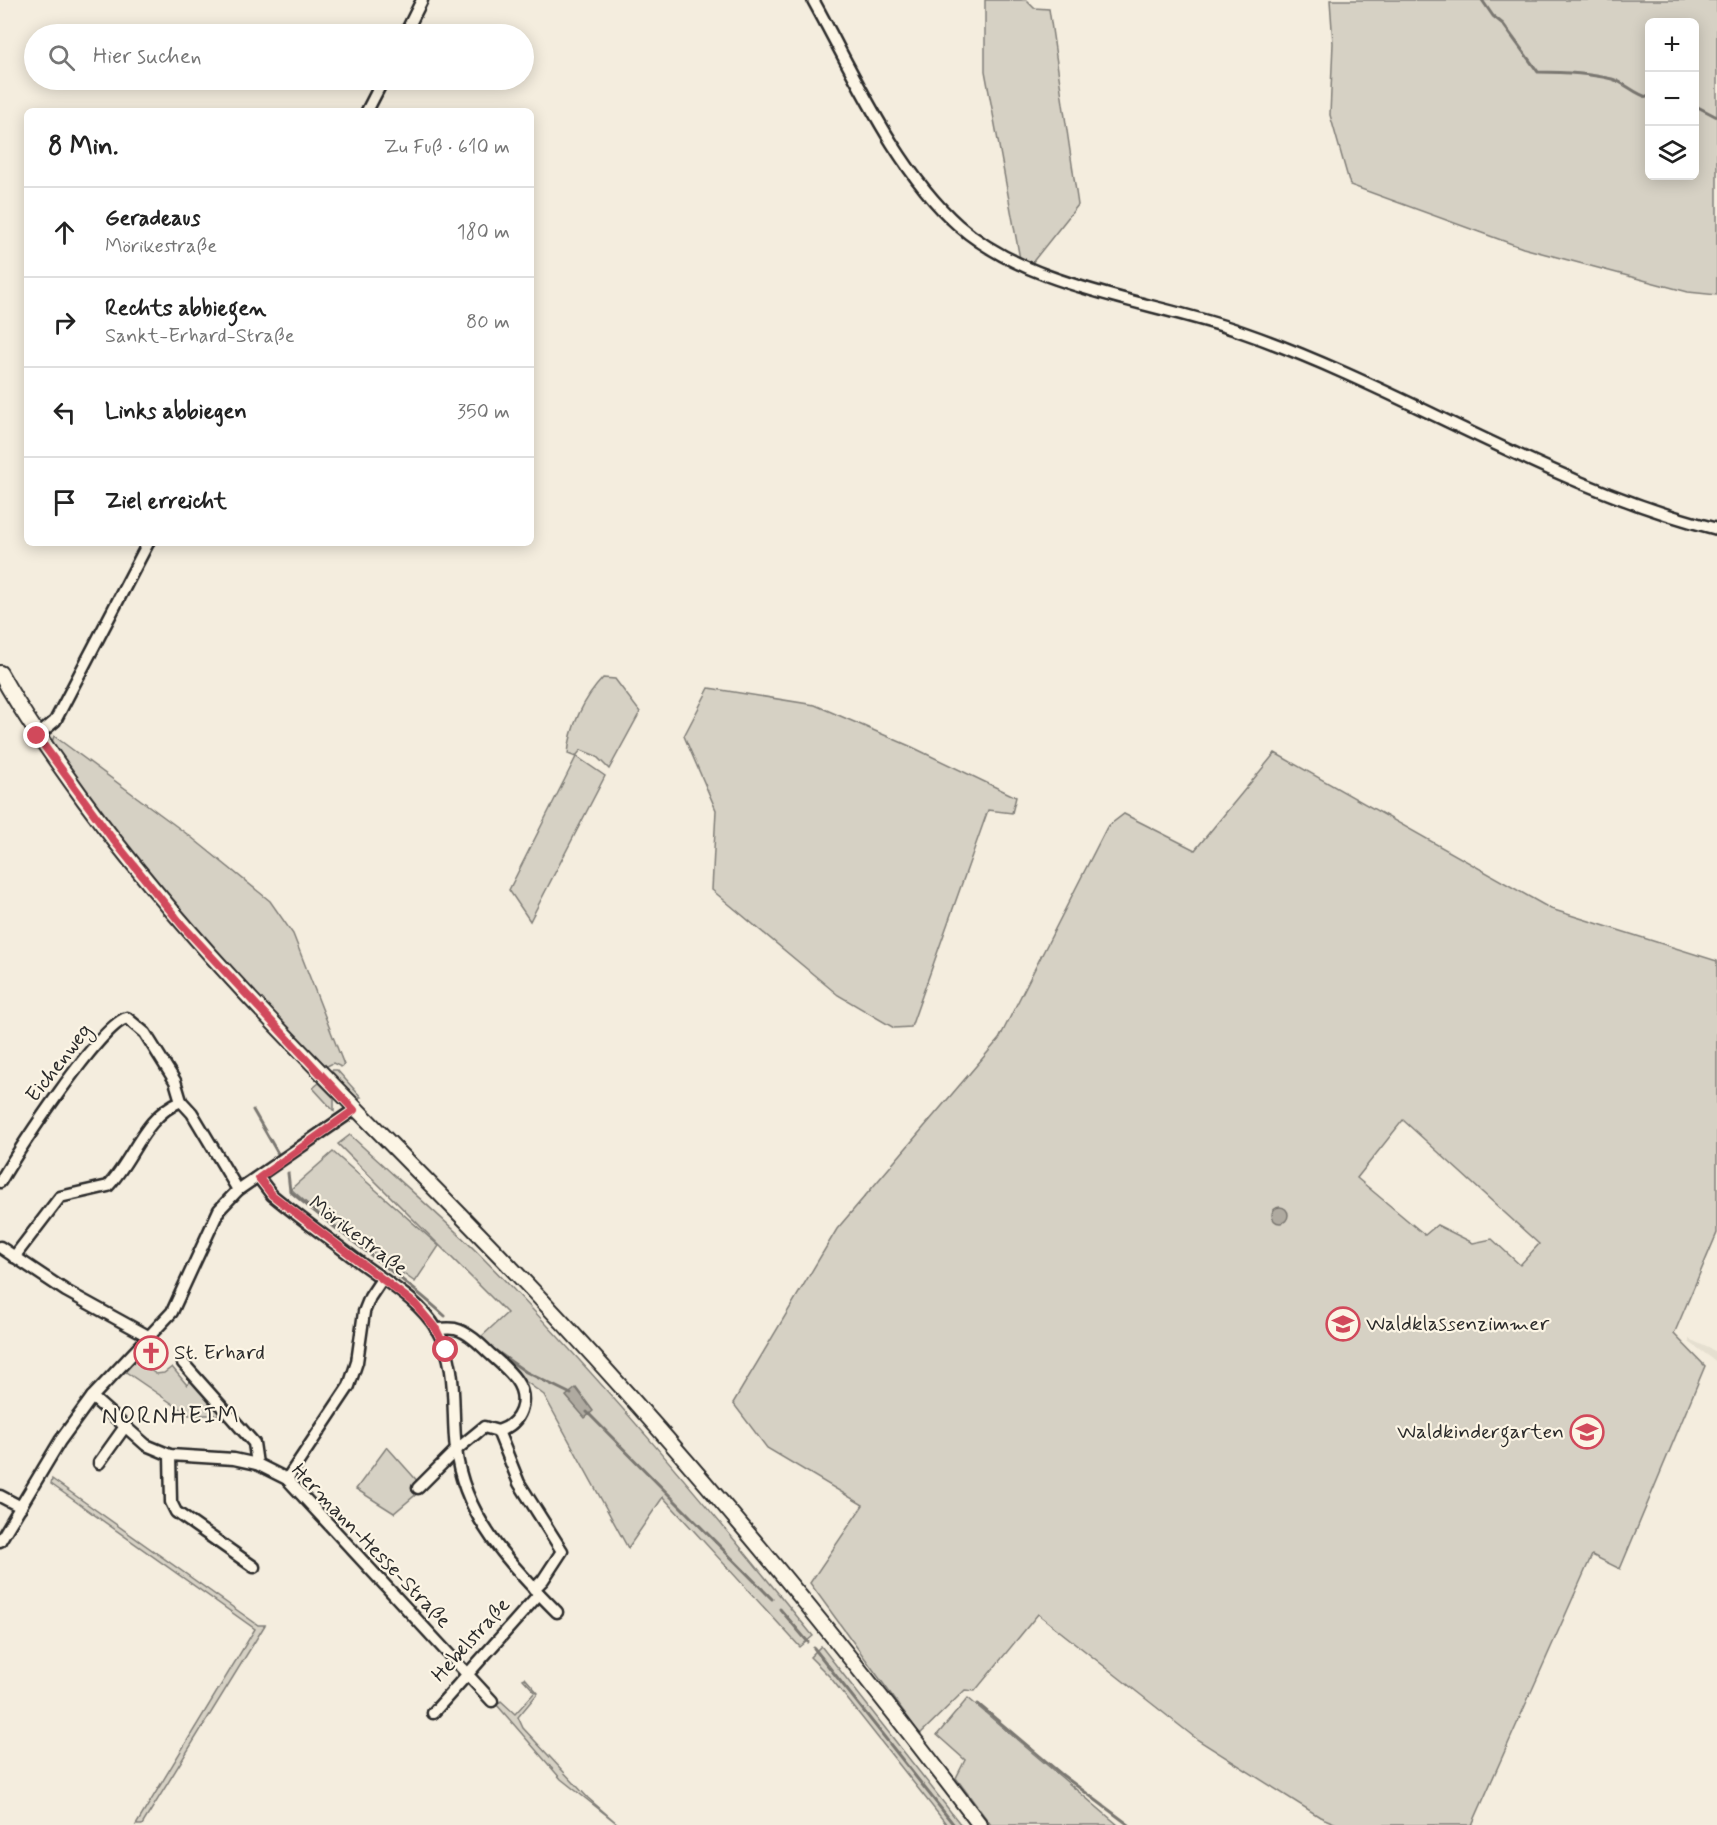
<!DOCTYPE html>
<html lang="de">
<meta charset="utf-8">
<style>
body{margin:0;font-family:Mynerve,sans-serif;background:#f6f6f6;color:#222}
.controls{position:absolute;right:18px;top:18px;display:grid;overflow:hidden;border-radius:9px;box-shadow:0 3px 15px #0003}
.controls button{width:54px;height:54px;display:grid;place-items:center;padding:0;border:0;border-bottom:2px solid #e0e0e0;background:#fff;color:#222;font:30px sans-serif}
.stop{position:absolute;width:18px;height:18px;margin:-14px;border:4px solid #d1495b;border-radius:50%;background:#fff}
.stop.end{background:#d1495b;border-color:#fff;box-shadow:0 2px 6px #0008}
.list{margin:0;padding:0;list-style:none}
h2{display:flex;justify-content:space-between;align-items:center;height:78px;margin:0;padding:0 24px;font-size:26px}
h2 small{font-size:20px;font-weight:400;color:#767676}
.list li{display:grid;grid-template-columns:39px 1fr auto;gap:18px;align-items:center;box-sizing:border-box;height:90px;padding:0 24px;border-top:2px solid #e0e0e0}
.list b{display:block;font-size:22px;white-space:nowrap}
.list p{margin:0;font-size:20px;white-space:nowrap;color:#767676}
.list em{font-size:20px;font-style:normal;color:#767676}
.icon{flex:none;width:33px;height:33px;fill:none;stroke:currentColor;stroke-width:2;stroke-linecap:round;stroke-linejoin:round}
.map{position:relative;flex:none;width:1717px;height:1825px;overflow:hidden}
.search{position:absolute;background:#fff;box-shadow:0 3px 15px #0003;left:24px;top:24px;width:510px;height:66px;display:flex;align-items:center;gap:15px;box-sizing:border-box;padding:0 21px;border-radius:33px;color:#767676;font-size:22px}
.panel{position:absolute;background:#fff;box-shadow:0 3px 15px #0003;left:24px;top:108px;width:510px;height:438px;border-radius:9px}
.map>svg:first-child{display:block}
.built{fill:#e5dfd0}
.green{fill:#d6d1c4;stroke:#807e78;stroke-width:1.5;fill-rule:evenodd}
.water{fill:#afaaa0;stroke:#7a7771;stroke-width:1.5}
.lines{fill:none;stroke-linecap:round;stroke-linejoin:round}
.stream{stroke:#7a7771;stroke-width:3}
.minor-casing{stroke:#2b2b2b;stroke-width:15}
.major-casing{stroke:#2b2b2b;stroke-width:18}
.minor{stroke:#fcf5e5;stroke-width:10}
.major{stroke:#fcf5e5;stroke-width:14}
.route{stroke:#d1495b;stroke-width:8}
.labels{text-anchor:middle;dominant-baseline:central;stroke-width:4.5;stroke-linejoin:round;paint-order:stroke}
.street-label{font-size:21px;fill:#2b2b2b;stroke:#fcf5e5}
.poi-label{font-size:21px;fill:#2b2b2b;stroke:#fcf5e5;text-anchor:start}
.quarter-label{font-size:24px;letter-spacing:1.5px;fill:#2b2b2b;stroke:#fcf5e5}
</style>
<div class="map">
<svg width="1717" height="1825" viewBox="0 0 1717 1825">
<rect width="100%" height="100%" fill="#f4edde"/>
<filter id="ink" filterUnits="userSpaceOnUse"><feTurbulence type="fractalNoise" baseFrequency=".0167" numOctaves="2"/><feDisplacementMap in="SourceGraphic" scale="12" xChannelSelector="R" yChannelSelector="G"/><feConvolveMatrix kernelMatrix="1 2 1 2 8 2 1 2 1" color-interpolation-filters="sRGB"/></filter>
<g filter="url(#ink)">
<polygon class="built" points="1689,1339 1717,1352 1717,1362 1689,1342"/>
<g class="green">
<polygon points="985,0 1026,0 1034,8 1049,9 1078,205 1031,264 1020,259 985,71"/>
<path d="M1330,0H1717V295L1688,292L1523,248L1350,185L1330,115L1333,43ZM1650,22H1694V176H1650Z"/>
<path d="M603,678L615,679L640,712L609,769L596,756L581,750L576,756L605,776L530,921L509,890L576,757L568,754C570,727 584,698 603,678Z"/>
<polygon points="709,688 815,705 912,747 1016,797 1012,813 988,810 911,1027 894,1028 838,995 712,890 716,810 684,736"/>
<polygon points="54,736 191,837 270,901 293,934 344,1065 341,1067 333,1063 325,1067 265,1008 160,891 51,745"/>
<path d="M1275,753L1551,909L1717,961V1233L1674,1334L1705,1366L1620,1569L1592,1555L1472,1825H1339L1320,1817L1198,1740L1038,1614L975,1691L965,1690L920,1734L810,1583L863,1505L767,1448L733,1403L837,1229L999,1039L1107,827L1124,814L1195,850ZM1403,1120L1539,1244L1520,1265L1492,1239L1473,1243L1437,1225L1425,1235L1357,1178Z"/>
<polygon points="332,1070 337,1070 361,1097 354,1098 330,1073"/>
<polygon points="319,1083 334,1098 334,1111 313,1088"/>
<path d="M350,1135C392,1174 436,1212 477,1252C597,1373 706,1504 813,1636L800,1647L663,1497L628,1548L544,1395L521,1378L481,1337L507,1313L338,1144Z"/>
<polygon points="333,1152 439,1246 415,1282 319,1214 291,1189"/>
<polygon points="135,1360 156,1374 164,1373 172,1367 187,1385 192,1379 223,1415 189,1415 123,1370"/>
<polygon points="387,1447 421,1485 420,1491 394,1513 356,1489"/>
<polygon points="52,1479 258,1625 265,1625 142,1825 136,1825 255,1629 51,1484"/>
<polygon points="821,1646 961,1825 947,1825 830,1677 810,1657"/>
<polygon points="525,1678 538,1693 518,1717 523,1728 588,1798 619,1825 561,1779 497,1705 501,1701 515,1714 535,1692 523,1679"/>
<polygon points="968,1698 1118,1825 991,1825 956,1778 965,1760 937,1735"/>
</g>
<g class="water">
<circle cx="1280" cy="1215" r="8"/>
<polygon points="576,1388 593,1411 585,1418 566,1396"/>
</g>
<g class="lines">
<g class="stream">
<path d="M1482,0L1493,16L1503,24L1538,72C1564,72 1587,73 1612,79C1626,83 1635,95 1650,98"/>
<polyline points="1694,105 1717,117"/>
<polyline points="253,1110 280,1157"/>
<path d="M288,1173L290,1191C341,1235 396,1271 445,1316"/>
<polyline points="486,1344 526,1372 571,1394"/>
<polyline points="587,1412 772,1599"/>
<polyline points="780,1609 808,1642"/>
<polyline points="814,1648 954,1825"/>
<polyline points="978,1704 1061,1774 1129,1825"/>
</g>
<defs>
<g id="minor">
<path d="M813,0C853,72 896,170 958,225C1032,290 1151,300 1242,332C1404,388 1550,487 1717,529"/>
<polyline points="405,34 422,0"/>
<polyline points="367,111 383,80"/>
<polyline points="37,736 55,721 148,543"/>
<path d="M259,1178L272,1195C301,1219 332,1241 362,1264C388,1283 420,1301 437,1330C459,1367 451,1408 456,1449C463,1516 512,1567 557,1612"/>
<path d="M0,1182C17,1153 100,1024 127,1018L145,1033L175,1081L181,1101L192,1113L238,1190"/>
<polyline points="0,1247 66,1291 148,1336"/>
<path d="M14,1257L60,1197L108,1186C134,1159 143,1117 181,1101"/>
<polyline points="183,1363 254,1443 257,1464 287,1479 492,1701"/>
<polyline points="92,1397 146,1445 170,1455 234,1459 257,1464"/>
<polyline points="498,1431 519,1483 562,1551 543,1580 534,1589"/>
<polyline points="170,1455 171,1502 176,1512 254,1567"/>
<polyline points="99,1463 124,1428"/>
<polyline points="287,1479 349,1386 357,1362 364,1312 370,1297 382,1279"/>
<path d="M418,1488L456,1450L484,1427L498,1431C521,1424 530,1400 516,1380C509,1370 498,1361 489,1353C480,1344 468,1332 455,1329C449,1328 442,1329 436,1329"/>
<polyline points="0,1496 21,1507"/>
<polyline points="0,1541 60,1441 92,1397 172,1312 219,1210 238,1190 354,1110"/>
<polyline points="433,1713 539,1594"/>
</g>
<path id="major" d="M0,673C25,718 54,758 84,800C206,967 357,1106 499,1255C671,1434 830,1627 980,1825"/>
</defs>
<use href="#minor" class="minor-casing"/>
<use href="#major" class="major-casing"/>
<use href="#minor" class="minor"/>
<use href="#major" class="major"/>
</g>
</g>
<g class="lines" filter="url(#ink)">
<polyline class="route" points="37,736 111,837 182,925 354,1110 259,1178 272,1195 415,1304 436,1329 446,1350"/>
</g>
<defs>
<symbol id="school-ring" viewBox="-11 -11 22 22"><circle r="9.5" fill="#fcf5e5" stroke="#d1495b" stroke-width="1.5"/><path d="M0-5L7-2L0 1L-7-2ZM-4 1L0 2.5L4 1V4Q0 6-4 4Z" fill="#d1495b"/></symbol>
<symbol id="church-ring" viewBox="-11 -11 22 22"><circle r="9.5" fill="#fcf5e5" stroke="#d1495b" stroke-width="1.5"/><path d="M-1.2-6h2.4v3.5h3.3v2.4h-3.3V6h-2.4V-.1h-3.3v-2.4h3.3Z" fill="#d1495b"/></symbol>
</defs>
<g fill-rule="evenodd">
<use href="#school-ring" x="1324" y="1305" width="38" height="38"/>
<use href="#church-ring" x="132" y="1334" width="38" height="38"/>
<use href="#school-ring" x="1568" y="1413" width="38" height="38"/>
</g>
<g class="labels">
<g class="street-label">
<text transform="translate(59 1063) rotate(-52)">Eichenweg</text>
<text transform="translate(358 1236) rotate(37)">Mörikestraße</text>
<text transform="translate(371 1546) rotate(46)">Hermann-Hesse-Straße</text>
<text transform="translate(471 1640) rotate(-48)">Hebelstraße</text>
</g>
<g class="poi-label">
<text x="1366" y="1324">Waldklassenzimmer</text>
<text x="174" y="1353">St. Erhard</text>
<text x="1564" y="1432" text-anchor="end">Waldkindergarten</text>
</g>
<g class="quarter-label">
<text x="171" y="1416">NORNHEIM</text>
</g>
</g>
</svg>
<div class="controls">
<button>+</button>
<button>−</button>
<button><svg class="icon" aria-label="layers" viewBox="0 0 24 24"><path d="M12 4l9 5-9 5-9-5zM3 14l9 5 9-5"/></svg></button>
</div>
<div class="stop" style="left:446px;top:1350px"></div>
<div class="stop end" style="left:37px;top:736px"></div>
<div class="search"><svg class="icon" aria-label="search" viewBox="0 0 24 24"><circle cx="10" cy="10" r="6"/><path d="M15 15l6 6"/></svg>Hier suchen</div>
<section class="panel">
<h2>8 Min.<small>Zu Fuß · 610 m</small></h2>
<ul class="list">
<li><svg class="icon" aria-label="ahead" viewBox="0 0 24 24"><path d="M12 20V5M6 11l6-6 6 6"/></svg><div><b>Geradeaus</b><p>Mörikestraße</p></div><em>180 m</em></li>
<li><svg class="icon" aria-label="right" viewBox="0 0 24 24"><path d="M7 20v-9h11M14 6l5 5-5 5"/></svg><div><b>Rechts abbiegen</b><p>Sankt-Erhard-Straße</p></div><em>80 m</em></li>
<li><svg class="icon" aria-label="left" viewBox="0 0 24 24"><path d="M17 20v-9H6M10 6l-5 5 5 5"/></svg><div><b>Links abbiegen</b></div><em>350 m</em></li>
<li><svg class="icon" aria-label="arrive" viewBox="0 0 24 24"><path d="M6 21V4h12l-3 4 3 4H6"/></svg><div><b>Ziel erreicht</b></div></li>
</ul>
</section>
</div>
